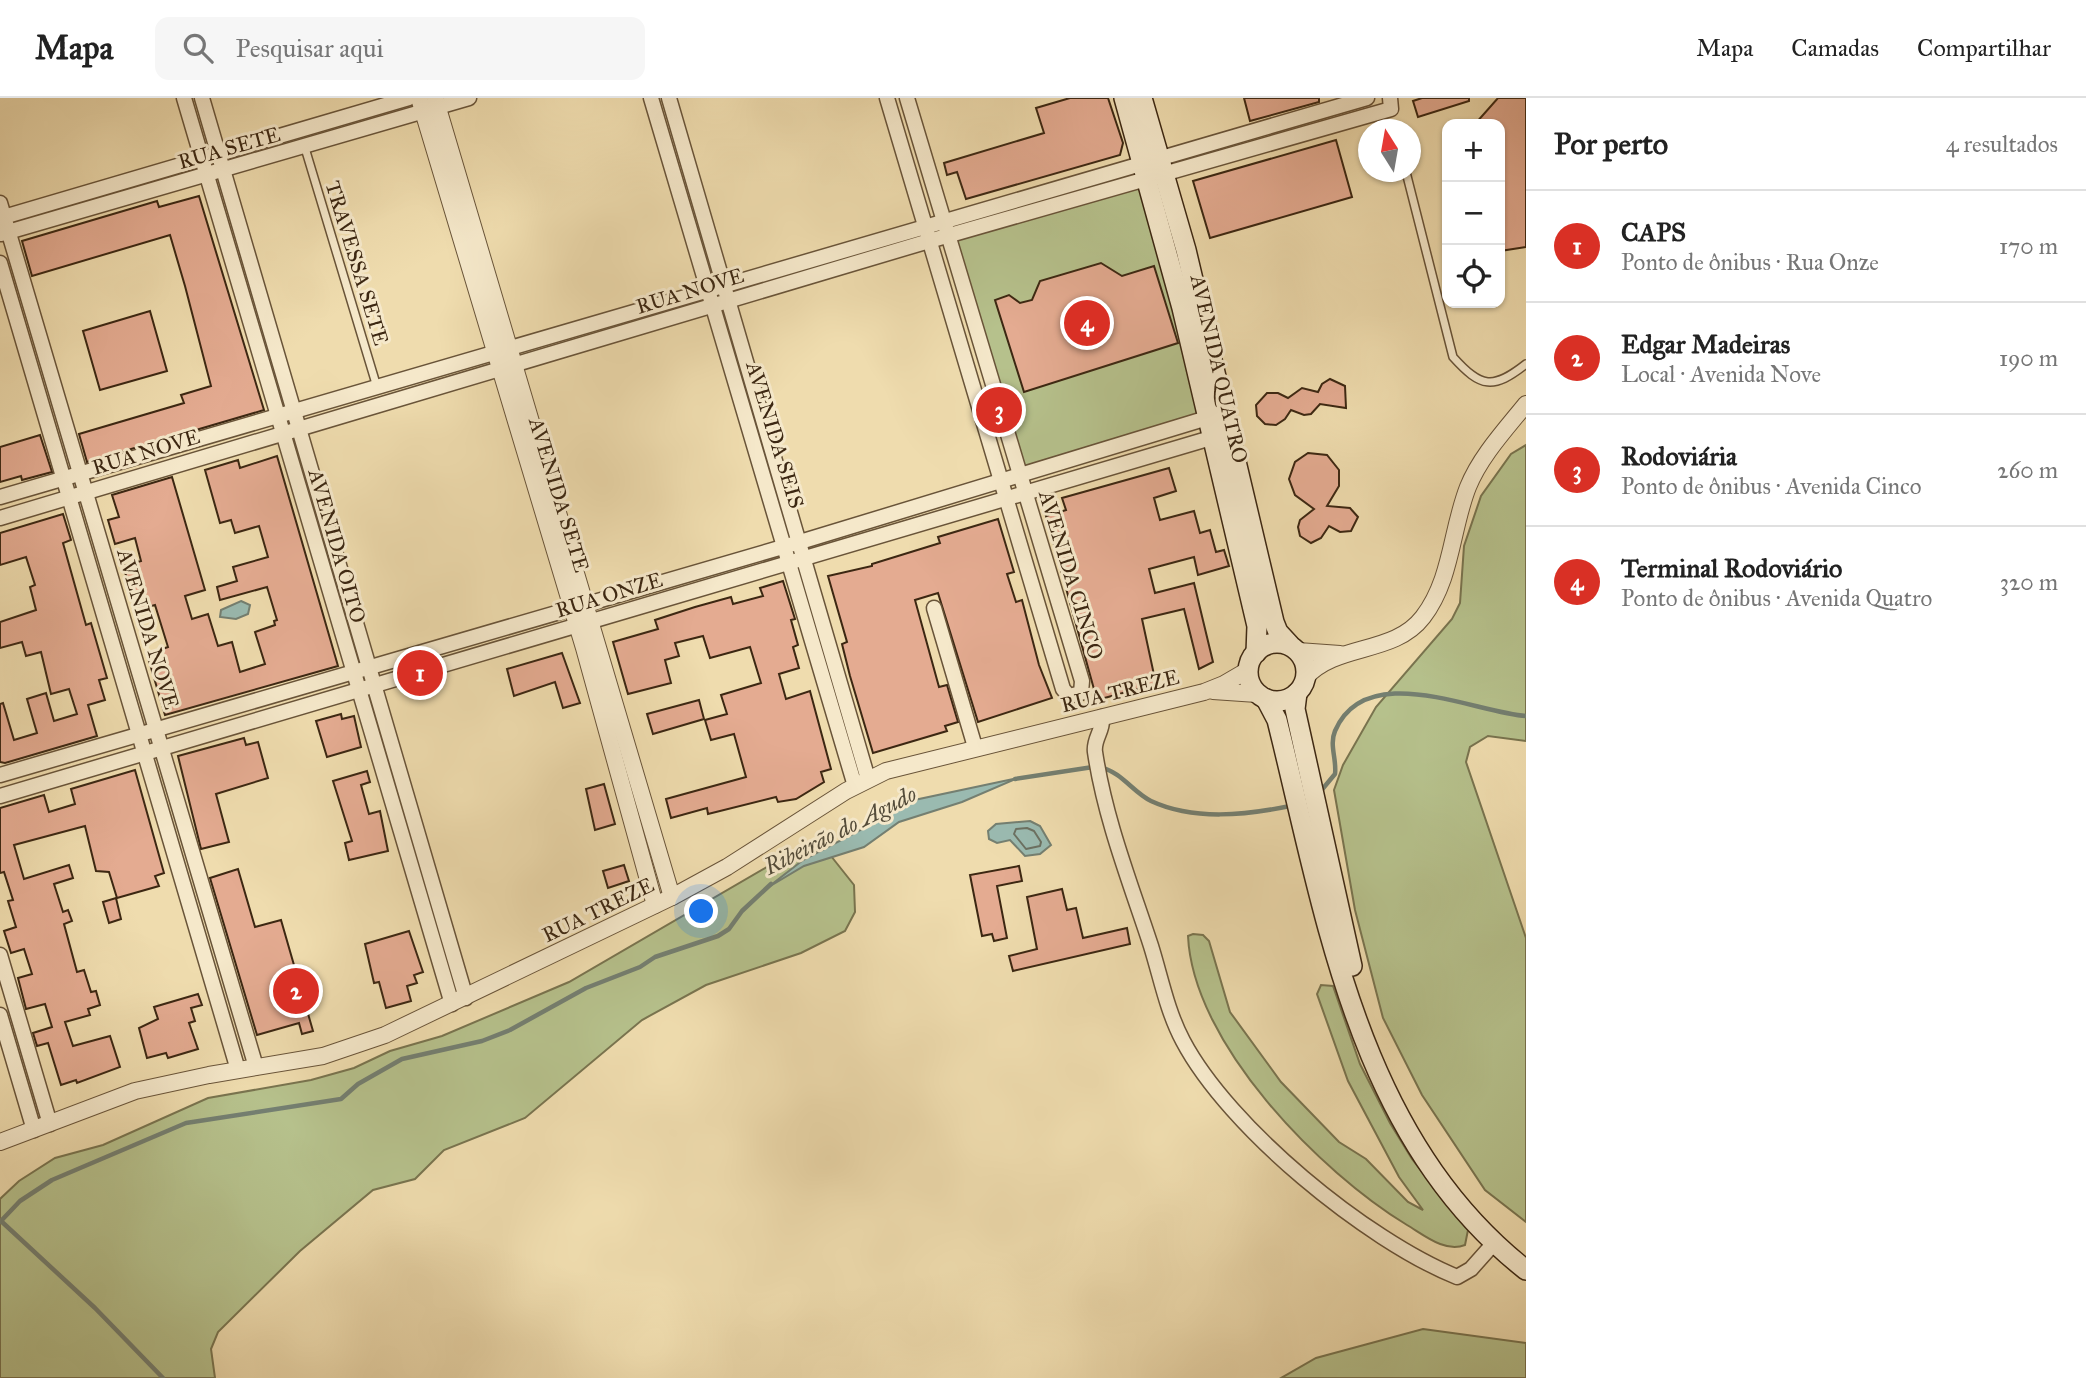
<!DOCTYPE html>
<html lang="pt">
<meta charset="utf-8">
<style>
body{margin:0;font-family:"IM FELL Great Primer",serif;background:#f6f6f6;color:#222}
.controls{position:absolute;right:21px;top:21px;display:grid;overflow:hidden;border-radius:14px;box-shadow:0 2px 5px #0004}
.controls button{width:63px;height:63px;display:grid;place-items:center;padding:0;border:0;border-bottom:2px solid #e0e0e0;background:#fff;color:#222;font:35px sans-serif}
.compass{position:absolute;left:1358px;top:21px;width:63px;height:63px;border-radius:50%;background:#fff;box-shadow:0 2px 5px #0004;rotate:349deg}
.you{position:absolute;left:702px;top:814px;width:24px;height:24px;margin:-18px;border:5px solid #fff;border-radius:50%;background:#1a73e8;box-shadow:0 0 0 10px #1a73e833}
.badge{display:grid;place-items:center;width:46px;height:46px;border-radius:50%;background:#d93025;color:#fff;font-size:23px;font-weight:700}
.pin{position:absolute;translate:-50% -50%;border:4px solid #fff;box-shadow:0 2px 7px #0006}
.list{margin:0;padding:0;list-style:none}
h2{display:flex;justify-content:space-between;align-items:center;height:91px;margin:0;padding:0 28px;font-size:30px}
h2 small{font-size:23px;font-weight:400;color:#767676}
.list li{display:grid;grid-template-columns:46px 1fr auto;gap:21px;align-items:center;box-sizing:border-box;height:112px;padding:0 28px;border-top:2px solid #e0e0e0}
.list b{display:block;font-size:26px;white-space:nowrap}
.list p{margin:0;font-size:23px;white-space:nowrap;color:#767676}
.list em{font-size:23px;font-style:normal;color:#767676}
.icon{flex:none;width:38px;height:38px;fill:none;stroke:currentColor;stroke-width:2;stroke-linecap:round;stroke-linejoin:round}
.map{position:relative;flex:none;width:1526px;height:1280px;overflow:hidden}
header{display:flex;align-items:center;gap:42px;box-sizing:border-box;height:98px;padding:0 35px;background:#fff;border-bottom:2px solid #e0e0e0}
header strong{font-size:33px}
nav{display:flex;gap:38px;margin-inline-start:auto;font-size:24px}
.search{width:490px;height:63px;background:#f6f6f6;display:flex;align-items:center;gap:18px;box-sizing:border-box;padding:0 24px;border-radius:14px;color:#767676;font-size:26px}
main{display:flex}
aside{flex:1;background:#fff}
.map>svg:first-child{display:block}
.green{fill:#b6c18c;stroke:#79744f;stroke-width:2}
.water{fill:#9abab0;stroke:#747f71;stroke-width:2}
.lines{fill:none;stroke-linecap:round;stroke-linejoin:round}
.shore{stroke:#6b7061;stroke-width:2}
.stream{stroke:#747f71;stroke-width:4.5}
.building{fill:#e4ab91;stroke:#3c2712;stroke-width:2}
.service-casing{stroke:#695439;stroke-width:10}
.minor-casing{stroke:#695439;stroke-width:17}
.tertiary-casing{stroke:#695439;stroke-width:18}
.secondary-casing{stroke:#3c2712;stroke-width:22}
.service{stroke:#f5e8ca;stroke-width:7}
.minor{stroke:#f5e8ca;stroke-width:14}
.tertiary{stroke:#f5e8ca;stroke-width:16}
.secondary{stroke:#f5e8ca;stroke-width:19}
.labels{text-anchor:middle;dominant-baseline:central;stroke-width:6;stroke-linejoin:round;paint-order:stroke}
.street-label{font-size:21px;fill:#3c2712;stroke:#f5e8ca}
.water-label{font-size:23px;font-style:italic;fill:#544c3a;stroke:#f5e8ca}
</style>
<header>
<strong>Mapa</strong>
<div class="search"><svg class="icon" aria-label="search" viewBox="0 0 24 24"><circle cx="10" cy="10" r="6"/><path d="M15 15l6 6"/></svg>Pesquisar aqui</div>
<nav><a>Mapa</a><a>Camadas</a><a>Compartilhar</a></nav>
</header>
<main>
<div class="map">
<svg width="1526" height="1280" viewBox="0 0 1526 1280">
<rect width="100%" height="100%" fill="#efdcae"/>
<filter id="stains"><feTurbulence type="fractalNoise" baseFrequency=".00286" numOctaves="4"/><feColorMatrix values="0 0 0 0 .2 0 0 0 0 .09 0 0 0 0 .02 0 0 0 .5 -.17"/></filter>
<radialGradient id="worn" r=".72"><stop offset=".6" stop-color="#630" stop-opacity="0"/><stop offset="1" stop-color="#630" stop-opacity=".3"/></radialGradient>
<g class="green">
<polygon points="1147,81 1207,320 1019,378 948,137"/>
<polygon points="1526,347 1526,643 1488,638 1470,649 1466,664 1526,840 1526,1124 1485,1092 1422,997 1383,920 1355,812 1334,692 1343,667 1376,609 1452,521 1460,505 1464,448 1481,398 1511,356"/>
<polygon points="827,753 854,787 855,814 845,833 801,855 706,887 642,922 525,1020 444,1052 415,1081 373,1092 300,1153 218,1234 211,1251 215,1280 0,1280 0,1101 19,1083 55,1060 103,1047 208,1000 311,982 354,970 390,953 442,938 569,884 779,762 804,754"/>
<path d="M1193,836L1203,837L1209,843L1230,914L1281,984L1339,1044L1366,1061L1408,1104L1423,1112L1399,1079L1348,983L1317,896L1321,887L1333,888L1360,966L1390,1025L1412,1061L1468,1132L1465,1147C1445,1155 1424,1137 1407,1127C1320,1074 1193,946 1188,838Z"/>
<polygon points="1423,1231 1526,1245 1526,1280 1281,1280 1316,1260"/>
</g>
<g class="water">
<polygon points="241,503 250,507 248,516 236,521 220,519 221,512"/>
<polygon points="1018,680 962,704 899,724 864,749 804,768 767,790 803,762 874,725 891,707"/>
<polygon points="1030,723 1040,728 1051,747 1040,756 1025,758 1010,742 997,745 989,741 988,733 996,726"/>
</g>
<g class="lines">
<polygon class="shore" points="1027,730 1034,733 1041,744 1040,748 1026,751 1014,736 1016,731"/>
<g class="stream">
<path d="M1102,670C1121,674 1134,695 1151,703C1194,723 1246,717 1290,708"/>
<polyline points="1015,681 1093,669"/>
<path d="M1320,694L1335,676C1337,662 1329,647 1335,633C1366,561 1473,614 1526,618"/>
<polyline points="1,1123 95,1210 163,1280"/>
<polyline points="0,1124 20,1103 52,1082 186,1025 341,1001 358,986 402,961 482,943 510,932 586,890 640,869 655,859 718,838 729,831 742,813 771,786"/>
</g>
</g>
<g class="building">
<polygon points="1070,0 1108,0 1123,45 1120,57 966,101 957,74 947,77 944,65 1044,35 1036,10"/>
<polygon points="1244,0 1319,0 1319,4 1250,23"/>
<polygon points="1422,0 1469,0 1469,3 1418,19 1413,3"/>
<polygon points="1498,0 1526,0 1526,149 1500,153 1500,26 1475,26"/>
<polygon points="1336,42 1352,99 1210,140 1193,83"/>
<polygon points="199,98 264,312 87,364 79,336 184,305 181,297 211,288 185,188 170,137 32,178 22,143 157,103 159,109"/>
<polygon points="1101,165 1122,178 1154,168 1178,245 1024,294 995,202 1009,197 1020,205 1032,202 1040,183"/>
<polygon points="150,213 167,273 100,292 83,233"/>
<polygon points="1330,281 1345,288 1346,310 1320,306 1311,316 1304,317 1291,312 1285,321 1276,327 1265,326 1257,318 1256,307 1267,295 1278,295 1288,300 1302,290 1318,294 1322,286"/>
<polygon points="40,337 52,374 22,382 21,378 0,384 0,349"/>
<polygon points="1308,355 1327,357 1339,372 1339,388 1327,408 1350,410 1358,419 1351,433 1340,434 1329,428 1321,440 1311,445 1300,438 1298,429 1300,422 1314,411 1295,397 1289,381 1295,364"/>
<polygon points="277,358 338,568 165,617 147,556 168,549 155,507 137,512 123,468 141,463 135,440 115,446 108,422 119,419 112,397 172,379 205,492 185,498 192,521 208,516 218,548 232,544 240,574 265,566 255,534 275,527 274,523 277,522 267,489 220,502 217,489 237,483 233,469 268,459 259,428 235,435 231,422 220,425 205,372 238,362 240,370"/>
<polygon points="1169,370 1176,393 1154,400 1160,422 1194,413 1200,435 1210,432 1216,454 1224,452 1229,468 1198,477 1194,459 1149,471 1155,495 1194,485 1213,564 1199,571 1184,511 1142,521 1156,586 1097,602 1046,418 1066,412 1062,400"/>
<polygon points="63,416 71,442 63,445 86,527 91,525 107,580 99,582 105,602 88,607 97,638 5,665 0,664 0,606 3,605 14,642 37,635 27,601 46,595 54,623 77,616 69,591 51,596 41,554 26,558 22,544 0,550 0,524 36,512 30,489 35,487 26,459 0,467 0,435"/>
<polygon points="998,421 1014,474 1007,476 1016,504 1022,502 1039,567 1052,600 978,624 938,495 915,502 939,589 947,587 958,624 945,628 947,633 873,655 850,578 842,546 847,544 828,478 872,468 872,466 940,445 938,439"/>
<polygon points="783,483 795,521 791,522 798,547 793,549 799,570 779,576 786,601 810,593 831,671 821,674 824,684 796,701 778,704 776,699 708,716 707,710 671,720 666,701 746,679 734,636 711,642 705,622 727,616 721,597 761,585 750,549 710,560 703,538 675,545 679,558 665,562 671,585 628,596 613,544 658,531 655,522 695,509 731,499 733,506 763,498 760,490"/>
<polygon points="562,555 580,605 563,610 555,584 514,598 507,571"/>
<polygon points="699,602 704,621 653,636 647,616"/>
<polygon points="341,616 342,621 354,618 361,649 327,659 316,623"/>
<polygon points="244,640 246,647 258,644 268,680 216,696 229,744 201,751 178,658"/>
<polygon points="135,672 164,775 155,778 159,788 117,800 109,774 96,773 85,728 14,747 24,781 69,767 73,780 54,786 63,814 68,812 72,823 64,826 77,874 84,872 91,894 96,893 100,907 88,911 90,917 65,924 73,948 110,938 120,969 77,985 76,982 61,987 48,945 37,948 33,935 52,929 45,906 26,911 18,880 32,876 24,851 11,855 4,833 16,829 8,803 13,802 4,774 0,775 0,710 44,697 49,714 75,706 71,691"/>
<polygon points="367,673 370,684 361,687 369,716 380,713 388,753 349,762 345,745 352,743 333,683"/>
<polygon points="604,686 615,726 595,732 586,691"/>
<polygon points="624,767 629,783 608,790 603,773"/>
<polygon points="1019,768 1022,783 997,788 1007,840 994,843 992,836 982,838 970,777"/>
<polygon points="238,771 255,829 281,822 313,933 302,936 299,925 257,937 210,780"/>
<polygon points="1062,791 1067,812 1076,810 1083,840 1127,830 1130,846 1013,873 1009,858 1037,851 1027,799"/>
<polygon points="116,800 121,821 109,825 103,804"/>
<polygon points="409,833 423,874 414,877 417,885 407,888 411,903 386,910 379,884 374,885 365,846"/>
<polygon points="198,896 202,907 191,910 195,923 189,925 198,951 168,960 166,955 147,960 139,930 158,921 154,909"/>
</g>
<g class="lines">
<defs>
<g id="service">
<polyline points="305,50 377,289"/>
<path d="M1406,74L1453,259C1481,290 1493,292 1526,266"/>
</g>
<g id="minor">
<polyline points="184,0 452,906"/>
<polyline points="202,0 466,900"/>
<polyline points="651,0 855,688"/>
<polyline points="669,0 868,681"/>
<polyline points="887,0 1063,591 1069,598 1081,595 1082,583 907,0"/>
<polyline points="0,105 256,969"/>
<polyline points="0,120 409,0"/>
<polyline points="1,136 469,0"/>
<polyline points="0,165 238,972"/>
<polyline points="0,399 1367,0"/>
<polyline points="0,420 929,143 1391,11 1390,0"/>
<polyline points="934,510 975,649"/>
<path d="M1102,619C1104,632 1093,641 1095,654C1105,721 1130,784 1151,848C1161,880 1167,913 1183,943C1229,1030 1366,1142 1457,1179L1471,1171L1495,1144"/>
<polyline points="0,677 800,444 1217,317"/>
<polyline points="0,698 1221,337"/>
<polyline points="0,857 50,1026"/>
<polyline points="0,917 34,1032"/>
</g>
<g id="tertiary">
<polyline points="419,0 584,550 655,807"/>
<polyline points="435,0 672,799"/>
<polyline points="1298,553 1340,556"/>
<path d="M1306,579C1337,545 1394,557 1423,519C1452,481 1451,432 1468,389C1480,359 1505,332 1526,306"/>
<polyline points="1213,593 1257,596"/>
<polyline points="0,1044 135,993 209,977 323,958 385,937 672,799 727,769 846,693 886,673 1204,594 1224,586 1248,572"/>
</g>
<g id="secondary">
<polyline points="1124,0 1182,210 1257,528 1256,555"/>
<polyline points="1142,0 1186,152 1274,524 1278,534 1290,547"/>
<circle cx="1277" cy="574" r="29"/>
<polyline points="1297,595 1295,611 1352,868"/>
<path d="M1266,601L1277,622C1326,818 1357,1039 1526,1172"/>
</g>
</defs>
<use href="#service" class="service-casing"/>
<use href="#minor" class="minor-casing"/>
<use href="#tertiary" class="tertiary-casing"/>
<use href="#secondary" class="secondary-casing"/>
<use href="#service" class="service"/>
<use href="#minor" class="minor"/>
<use href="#tertiary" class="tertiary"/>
<use href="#secondary" class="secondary"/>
</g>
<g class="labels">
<g class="street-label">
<text transform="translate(229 50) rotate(-16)">RUA SETE</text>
<text transform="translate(357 165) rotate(73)">TRAVESSA SETE</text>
<text transform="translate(690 193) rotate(-17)">RUA NOVE</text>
<text transform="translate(1219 271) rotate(77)">AVENIDA QUATRO</text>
<text transform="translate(775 337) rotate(73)">AVENIDA SEIS</text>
<text transform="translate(146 354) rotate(-17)">RUA NOVE</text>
<text transform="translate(559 397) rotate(73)">AVENIDA SETE</text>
<text transform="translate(337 448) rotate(74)">AVENIDA OITO</text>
<text transform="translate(1071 477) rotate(73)">AVENIDA CINCO</text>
<text transform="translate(609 497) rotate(-17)">RUA ONZE</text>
<text transform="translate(148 531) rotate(73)">AVENIDA NOVE</text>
<text transform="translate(1120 593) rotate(-14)">RUA TREZE</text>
<text transform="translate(598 812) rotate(-26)">RUA TREZE</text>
</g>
<g class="water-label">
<text transform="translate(840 732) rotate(-27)">Ribeirão do Agudo</text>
</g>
</g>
<rect width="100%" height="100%" filter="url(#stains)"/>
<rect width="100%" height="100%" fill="url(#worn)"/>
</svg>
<div class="controls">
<button>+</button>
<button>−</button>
<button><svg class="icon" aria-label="locate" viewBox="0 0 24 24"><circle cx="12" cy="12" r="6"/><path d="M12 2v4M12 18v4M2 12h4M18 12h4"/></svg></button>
</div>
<svg class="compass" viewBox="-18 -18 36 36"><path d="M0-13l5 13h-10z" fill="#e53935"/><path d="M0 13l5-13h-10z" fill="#767676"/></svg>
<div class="you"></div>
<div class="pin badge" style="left:420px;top:575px">1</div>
<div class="pin badge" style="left:296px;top:893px">2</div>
<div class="pin badge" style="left:999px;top:312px">3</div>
<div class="pin badge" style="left:1087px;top:225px">4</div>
</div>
<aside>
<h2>Por perto<small>4 resultados</small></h2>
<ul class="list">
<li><span class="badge">1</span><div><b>CAPS</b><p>Ponto de ônibus · Rua Onze</p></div><em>170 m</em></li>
<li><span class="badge">2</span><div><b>Edgar Madeiras</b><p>Local · Avenida Nove</p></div><em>190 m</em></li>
<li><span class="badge">3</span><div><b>Rodoviária</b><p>Ponto de ônibus · Avenida Cinco</p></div><em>260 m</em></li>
<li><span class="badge">4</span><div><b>Terminal Rodoviário</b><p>Ponto de ônibus · Avenida Quatro</p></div><em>320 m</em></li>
</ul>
</aside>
</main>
